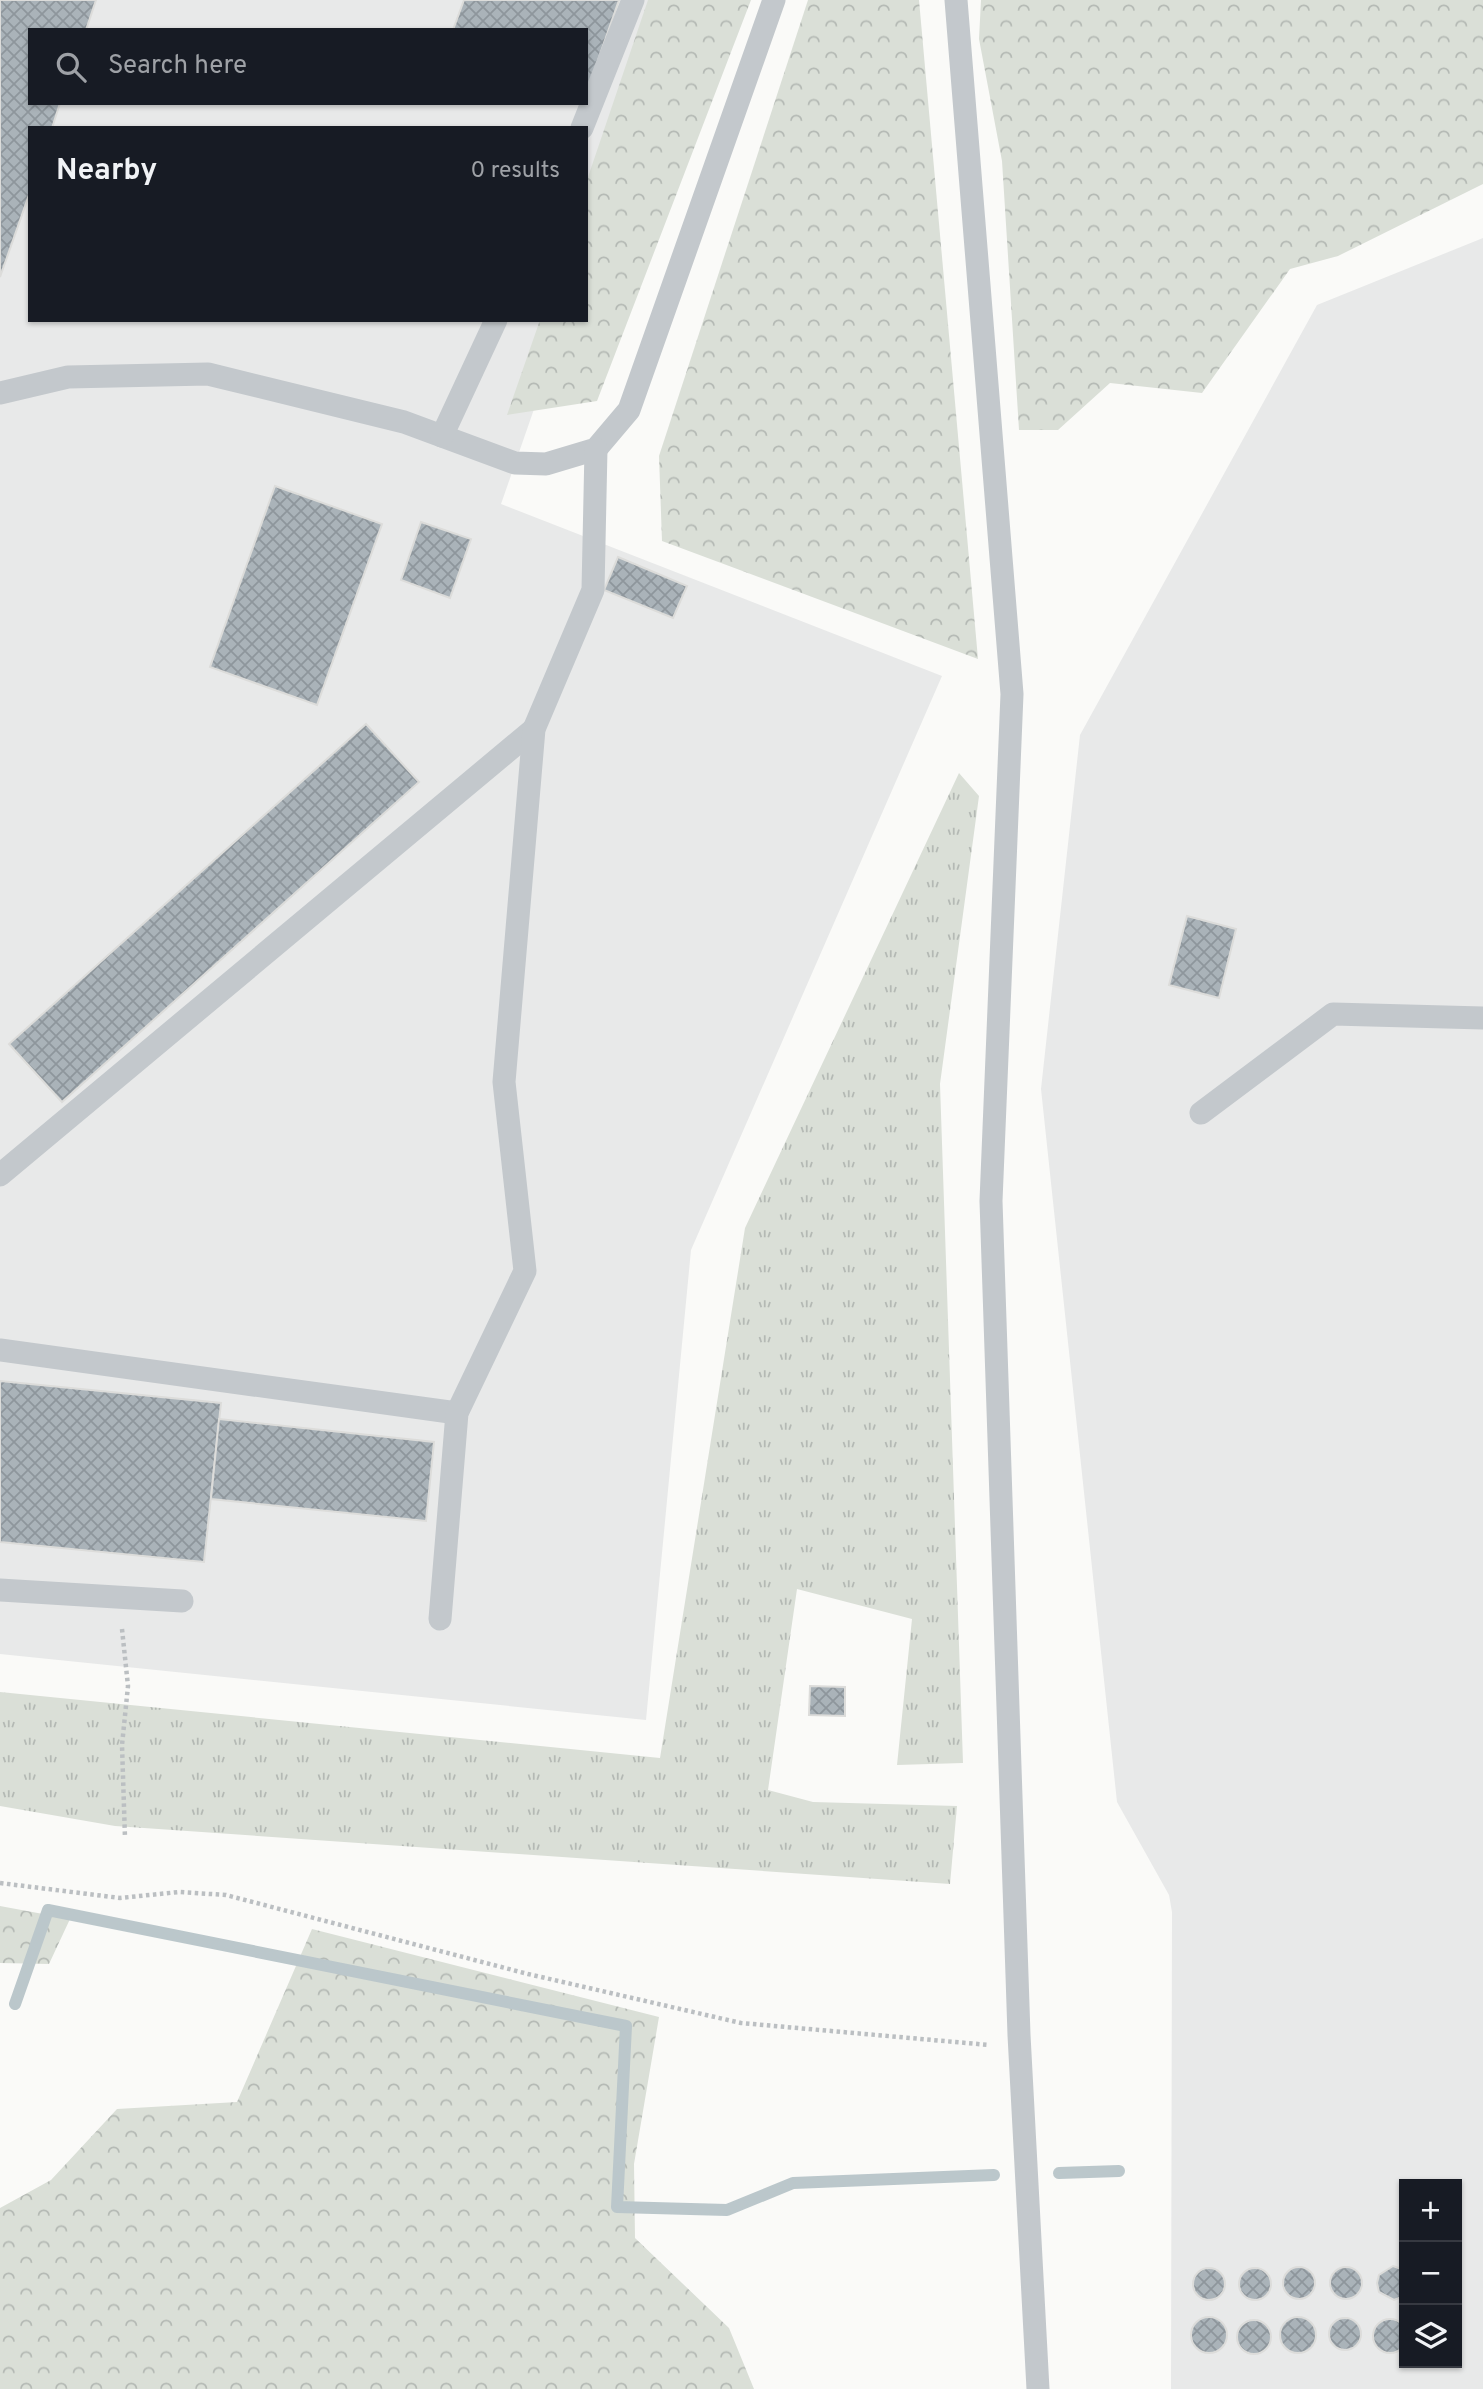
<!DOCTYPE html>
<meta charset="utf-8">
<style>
body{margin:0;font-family:Overpass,sans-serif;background:#20242c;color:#f1f3f6}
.controls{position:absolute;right:21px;bottom:21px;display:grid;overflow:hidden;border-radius:0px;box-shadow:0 2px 5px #0004}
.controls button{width:63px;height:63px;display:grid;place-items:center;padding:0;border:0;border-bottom:2px solid #363941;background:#171b24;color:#f1f3f6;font:35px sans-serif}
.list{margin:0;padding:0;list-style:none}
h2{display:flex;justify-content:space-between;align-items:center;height:91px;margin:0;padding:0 28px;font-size:30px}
h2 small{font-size:23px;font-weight:400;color:#9ea1a6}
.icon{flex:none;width:38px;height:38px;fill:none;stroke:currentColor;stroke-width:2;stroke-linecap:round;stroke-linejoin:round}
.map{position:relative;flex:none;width:1483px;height:2389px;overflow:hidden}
.search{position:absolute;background:#171b24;box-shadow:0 2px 5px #0004;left:28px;top:28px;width:560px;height:77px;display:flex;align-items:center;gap:18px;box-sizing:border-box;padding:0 24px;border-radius:0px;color:#9ea1a6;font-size:26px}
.panel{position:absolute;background:#171b24;box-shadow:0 2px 5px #0004;left:28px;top:126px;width:560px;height:196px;border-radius:0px}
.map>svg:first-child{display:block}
.built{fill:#e8e9e9;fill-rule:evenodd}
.grass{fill:url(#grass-tufts)}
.forest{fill:url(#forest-crowns)}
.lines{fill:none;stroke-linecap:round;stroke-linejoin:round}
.stream{stroke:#bbc7cb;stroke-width:12}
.building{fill:url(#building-cross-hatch);stroke:#dcdcda;stroke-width:2}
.path{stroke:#bbbfc2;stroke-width:4.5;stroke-dasharray:3.5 3.5;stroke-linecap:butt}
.lane{stroke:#c3c8cc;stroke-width:23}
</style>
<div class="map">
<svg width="1483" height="2389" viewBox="0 0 1483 2389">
<defs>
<pattern id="grass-tufts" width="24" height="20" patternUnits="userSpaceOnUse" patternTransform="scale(1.75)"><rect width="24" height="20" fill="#dadfd7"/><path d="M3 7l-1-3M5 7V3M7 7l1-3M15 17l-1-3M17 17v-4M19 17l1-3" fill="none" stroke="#b4b9b4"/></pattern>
<pattern id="forest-crowns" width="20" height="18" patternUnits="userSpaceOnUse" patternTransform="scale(1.75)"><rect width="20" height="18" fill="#dadfd7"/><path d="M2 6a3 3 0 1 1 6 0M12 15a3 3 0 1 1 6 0" fill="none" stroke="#b4b9b4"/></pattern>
<pattern id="building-cross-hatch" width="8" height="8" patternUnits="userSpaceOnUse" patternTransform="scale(1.75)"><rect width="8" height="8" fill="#aab3b9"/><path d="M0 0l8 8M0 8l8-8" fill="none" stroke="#8e969c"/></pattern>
</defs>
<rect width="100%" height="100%" fill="#fafaf8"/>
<g class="built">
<path d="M0,0H676L586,258V128H30V320H565L501,504L942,676L691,1250L646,1720L0,1654ZM30,30H586V103H30Z"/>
<path d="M1483,238V2389H1171L1172,1912L1169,1895L1117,1802L1041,1089L1080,735L1317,305ZM1404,2184H1457V2363H1404Z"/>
</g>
<polygon class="grass" points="959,773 979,796 940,1084 963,1763 897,1765 912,1619 797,1589 768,1790 813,1802 957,1806 950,1884 115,1826 0,1806 0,1692 660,1758 745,1228"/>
<g class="forest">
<polygon points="648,0 751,0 597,401 507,415 540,320 586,320 586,183"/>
<polygon points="808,0 919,0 978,659 662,541 659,456"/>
<polygon points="981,0 1483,0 1483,184 1338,256 1290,269 1202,393 1110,383 1058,430 1019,430 1002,161 979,39"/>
<polygon points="0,1906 70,1919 49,1964 0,1963"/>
<polygon points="312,1929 659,2017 634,2164 635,2238 729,2328 754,2389 0,2389 0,2208 51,2180 117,2109 237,2102"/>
</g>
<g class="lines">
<g class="stream">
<polyline points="15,2004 48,1910 626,2026 617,2207 727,2210 793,2183 994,2175"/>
<polyline points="1059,2173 1119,2171"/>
</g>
</g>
<g class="building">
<polygon points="0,0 96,0 86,30 30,30 30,103 60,103 52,128 30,128 30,192 0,277"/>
<polygon points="464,0 619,0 589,86 586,85 586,30 453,30"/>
<polygon points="275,486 382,524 317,705 210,667"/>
<polygon points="421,522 471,539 450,598 401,580"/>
<polygon points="618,557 687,586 673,618 604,590"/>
<polygon points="366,724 419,782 62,1102 9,1044"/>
<polygon points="1187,916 1236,929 1219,998 1169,985"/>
<polygon points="0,1381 221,1403 204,1562 0,1542"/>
<polygon points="219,1419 434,1442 426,1521 211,1499"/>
<polygon points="810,1686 845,1687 845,1716 809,1715"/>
<polygon points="1393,2266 1404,2270 1404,2296 1394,2300 1379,2292 1377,2283 1379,2275"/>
<circle cx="1299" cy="2283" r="16"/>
<circle cx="1346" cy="2283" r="16"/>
<circle cx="1255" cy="2284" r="16"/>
<circle cx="1209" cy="2284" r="16"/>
<circle cx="1209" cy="2335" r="18"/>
<circle cx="1298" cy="2335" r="18"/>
<circle cx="1345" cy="2334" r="16"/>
<circle cx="1390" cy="2336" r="17"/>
<circle cx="1254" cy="2337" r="17"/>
</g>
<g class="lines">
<g class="path">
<polyline points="122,1629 128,1686 122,1745 125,1838"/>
<polyline points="0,1883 120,1898 179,1892 226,1895 528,1974 741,2023 989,2045"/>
</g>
<g class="lane">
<polyline points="956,0 1012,694 991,1201 1019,2035 1038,2389"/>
<polyline points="582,128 633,0"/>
<polyline points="0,393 68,377 208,374 404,422 515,463 546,464 596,449 629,410 774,0"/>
<polyline points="442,436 496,320"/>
<polyline points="1201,1113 1333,1014 1483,1018"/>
<polyline points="0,1175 534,729"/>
<polyline points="0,1350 457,1413"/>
<polyline points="0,1590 182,1601"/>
<polyline points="440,1619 457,1413 525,1271 504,1082 534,729 593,590 596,449"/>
</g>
</g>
</svg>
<div class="controls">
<button>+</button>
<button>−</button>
<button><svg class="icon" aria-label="layers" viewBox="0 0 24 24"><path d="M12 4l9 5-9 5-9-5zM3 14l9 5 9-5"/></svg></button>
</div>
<div class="search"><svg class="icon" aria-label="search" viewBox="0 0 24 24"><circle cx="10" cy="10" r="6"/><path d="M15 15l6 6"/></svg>Search here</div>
<section class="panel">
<h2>Nearby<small>0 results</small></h2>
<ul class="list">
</ul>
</section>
</div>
